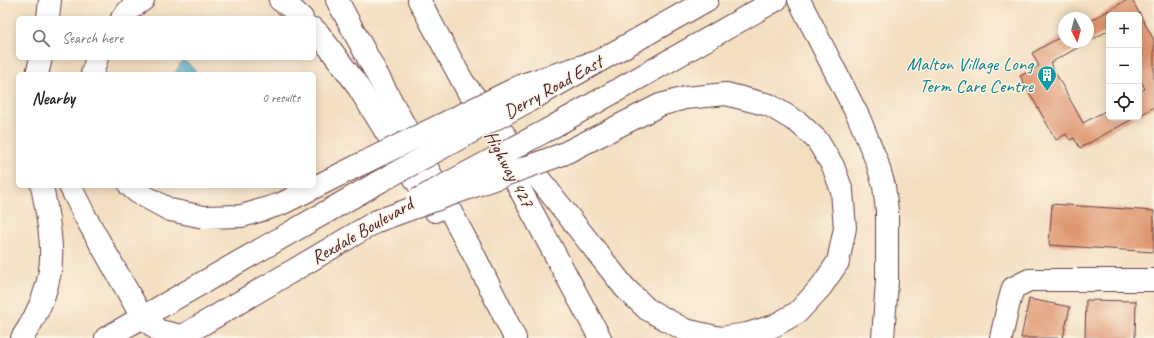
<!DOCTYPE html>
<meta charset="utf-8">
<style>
body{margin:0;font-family:Caveat,sans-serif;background:#f6f6f6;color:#222}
.controls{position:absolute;right:12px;top:12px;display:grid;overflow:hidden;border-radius:6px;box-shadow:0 2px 10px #0003}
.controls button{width:36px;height:36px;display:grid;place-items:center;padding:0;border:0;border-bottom:1px solid #e0e0e0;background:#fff;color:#222;font:20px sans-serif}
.compass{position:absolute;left:1058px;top:12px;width:36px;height:36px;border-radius:50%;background:#fff;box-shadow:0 2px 10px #0003;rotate:174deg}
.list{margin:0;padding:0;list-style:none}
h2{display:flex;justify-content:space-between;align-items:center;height:52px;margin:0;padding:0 16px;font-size:17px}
h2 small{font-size:13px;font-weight:400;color:#767676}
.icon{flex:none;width:22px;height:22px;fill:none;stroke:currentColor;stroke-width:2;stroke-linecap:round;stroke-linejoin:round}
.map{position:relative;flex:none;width:1154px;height:338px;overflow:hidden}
.search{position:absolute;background:#fff;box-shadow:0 2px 10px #0003;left:16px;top:16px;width:300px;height:44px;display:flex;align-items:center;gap:10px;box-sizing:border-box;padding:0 14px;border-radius:6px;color:#767676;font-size:15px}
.panel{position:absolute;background:#fff;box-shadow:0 2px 10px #0003;left:16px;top:72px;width:300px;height:116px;border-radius:6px}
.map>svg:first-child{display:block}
.water{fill:#49aac8;stroke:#4a647a}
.building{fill:#df9771}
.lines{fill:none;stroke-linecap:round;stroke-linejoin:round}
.minor-casing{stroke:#633c41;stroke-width:24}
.major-casing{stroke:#633c41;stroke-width:24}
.highway-casing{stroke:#633c41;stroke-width:24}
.minor{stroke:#fff;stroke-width:22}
.major{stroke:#fff;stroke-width:22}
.highway{stroke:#fff;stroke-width:22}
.major-bridge-casing{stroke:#633c41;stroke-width:24;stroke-linecap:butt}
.highway-bridge-casing{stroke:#633c41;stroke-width:24;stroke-linecap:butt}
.major-bridge{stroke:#fff;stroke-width:22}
.highway-bridge{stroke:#fff;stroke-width:22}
.labels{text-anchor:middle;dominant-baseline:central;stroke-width:3;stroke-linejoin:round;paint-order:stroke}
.culture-label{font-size:19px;fill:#0d838f;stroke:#fcf5e5;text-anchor:end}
.street-label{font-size:19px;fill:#4a1f2b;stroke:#fcf5e5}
</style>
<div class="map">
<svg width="1154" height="338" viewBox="0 0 1154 338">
<rect width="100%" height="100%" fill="#fcf5e5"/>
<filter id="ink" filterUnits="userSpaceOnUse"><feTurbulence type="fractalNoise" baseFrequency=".025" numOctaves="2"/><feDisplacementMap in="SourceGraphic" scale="8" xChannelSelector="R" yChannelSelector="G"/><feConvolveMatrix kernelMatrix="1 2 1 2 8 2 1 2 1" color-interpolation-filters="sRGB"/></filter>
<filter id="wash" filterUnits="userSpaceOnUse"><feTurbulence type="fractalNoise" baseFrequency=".012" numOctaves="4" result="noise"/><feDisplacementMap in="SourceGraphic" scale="16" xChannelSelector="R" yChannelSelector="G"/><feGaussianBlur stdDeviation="0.9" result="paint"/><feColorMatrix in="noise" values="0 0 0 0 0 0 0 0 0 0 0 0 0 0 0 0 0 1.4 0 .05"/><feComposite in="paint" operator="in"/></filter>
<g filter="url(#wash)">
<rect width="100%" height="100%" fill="#f3dec0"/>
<polygon class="water" points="183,60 193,68 197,74 174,74"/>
<g id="blocks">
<g class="building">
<polygon points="1127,0 1132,0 1154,40 1154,107 1139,116 1139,92 1145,89 1139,77 1139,15 1109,15 1109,30 1088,42 1088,22"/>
<polygon points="1064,35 1064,42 1088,42 1050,63 1083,123 1109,109 1109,117 1136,117 1080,148 1074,138 1070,140 1066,134 1056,140 1020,76 1039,66 1032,53"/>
<polygon points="1052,204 1154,211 1154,252 1049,245"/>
<polygon points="1029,299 1070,307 1063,338 1021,338"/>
<polygon points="1086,300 1136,301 1135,338 1085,338"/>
</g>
</g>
</g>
<g filter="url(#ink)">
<use href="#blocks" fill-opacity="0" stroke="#633c41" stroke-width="1"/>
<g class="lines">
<defs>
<polyline id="minor" points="1001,338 1008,306 1013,288 1029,280 1154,280"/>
<g id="major">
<polyline points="532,99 707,0"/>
<polyline points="549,129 776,0"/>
<polyline points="106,338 377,183"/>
<polyline points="179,338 377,221"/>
</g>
<g id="highway">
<polyline points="280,0 290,7 302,18"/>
<polyline points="337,0 474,255 515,338"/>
<polyline points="419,0 470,95"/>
<polyline points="799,0 859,118 877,162 884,186 887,211 887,281 883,338"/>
<polyline points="48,18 50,0"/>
<polyline points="122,18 130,9 143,0"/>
<polyline points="314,29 319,34 355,82 435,211"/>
<polyline points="37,74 41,58"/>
<polyline points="92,74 97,58"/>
<polyline points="463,82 625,288 647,309 685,330 720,338 747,334 774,326 798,312 821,287 838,262 845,228 842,191 833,166 817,140 799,123 769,105 726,94 685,98 660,105 563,154"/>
<polyline points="525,84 599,61"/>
<polyline points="502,156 600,338"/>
<polyline points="70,186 86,218 142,317 159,331 182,336"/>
<polyline points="130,186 137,192 170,210 204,217 242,216 281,204 361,164"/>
<path d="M22,338C40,311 53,280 51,247C50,226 46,206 42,186"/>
</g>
</defs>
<use href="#minor" class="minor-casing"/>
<use href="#major" class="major-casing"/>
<use href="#highway" class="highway-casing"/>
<use href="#minor" class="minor"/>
<use href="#major" class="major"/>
<use href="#highway" class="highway"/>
<defs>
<g id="major-bridge">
<polyline points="377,183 532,99"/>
<polyline points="417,200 549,129"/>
</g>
<g id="highway-bridge">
<polyline points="361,164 525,84"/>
<polyline points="377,221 563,154"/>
</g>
</defs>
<use href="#major-bridge" class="major-bridge-casing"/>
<use href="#highway-bridge" class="highway-bridge-casing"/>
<use href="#major-bridge" class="major-bridge"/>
<use href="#highway-bridge" class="highway-bridge"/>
</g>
</g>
<defs>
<symbol id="building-pin" viewBox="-11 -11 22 30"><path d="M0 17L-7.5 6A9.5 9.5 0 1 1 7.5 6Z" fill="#0f9aa8" stroke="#fcf5e5"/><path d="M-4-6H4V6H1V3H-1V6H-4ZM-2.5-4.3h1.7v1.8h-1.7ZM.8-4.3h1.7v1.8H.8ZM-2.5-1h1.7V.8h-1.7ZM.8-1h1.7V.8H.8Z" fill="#fff"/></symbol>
</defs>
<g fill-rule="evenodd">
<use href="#building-pin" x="1036" y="64" width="22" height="30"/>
</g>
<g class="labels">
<g class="culture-label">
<text x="1033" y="64">Malton Village Long<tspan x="1033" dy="22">Term Care Centre</tspan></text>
</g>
<g class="street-label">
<text transform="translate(553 87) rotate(-29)">Derry Road East</text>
<text transform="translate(509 169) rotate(62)">Highway 427</text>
<text transform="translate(362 231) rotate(-30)">Rexdale Boulevard</text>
</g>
</g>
</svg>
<div class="controls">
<button>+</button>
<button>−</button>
<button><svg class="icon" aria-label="locate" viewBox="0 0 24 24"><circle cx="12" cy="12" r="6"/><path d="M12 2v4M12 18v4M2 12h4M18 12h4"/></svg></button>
</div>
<svg class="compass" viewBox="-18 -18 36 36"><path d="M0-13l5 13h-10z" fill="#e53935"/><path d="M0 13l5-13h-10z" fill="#767676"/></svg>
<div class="search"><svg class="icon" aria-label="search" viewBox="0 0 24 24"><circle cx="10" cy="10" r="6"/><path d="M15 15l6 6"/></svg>Search here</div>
<section class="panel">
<h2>Nearby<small>0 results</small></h2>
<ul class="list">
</ul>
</section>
</div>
